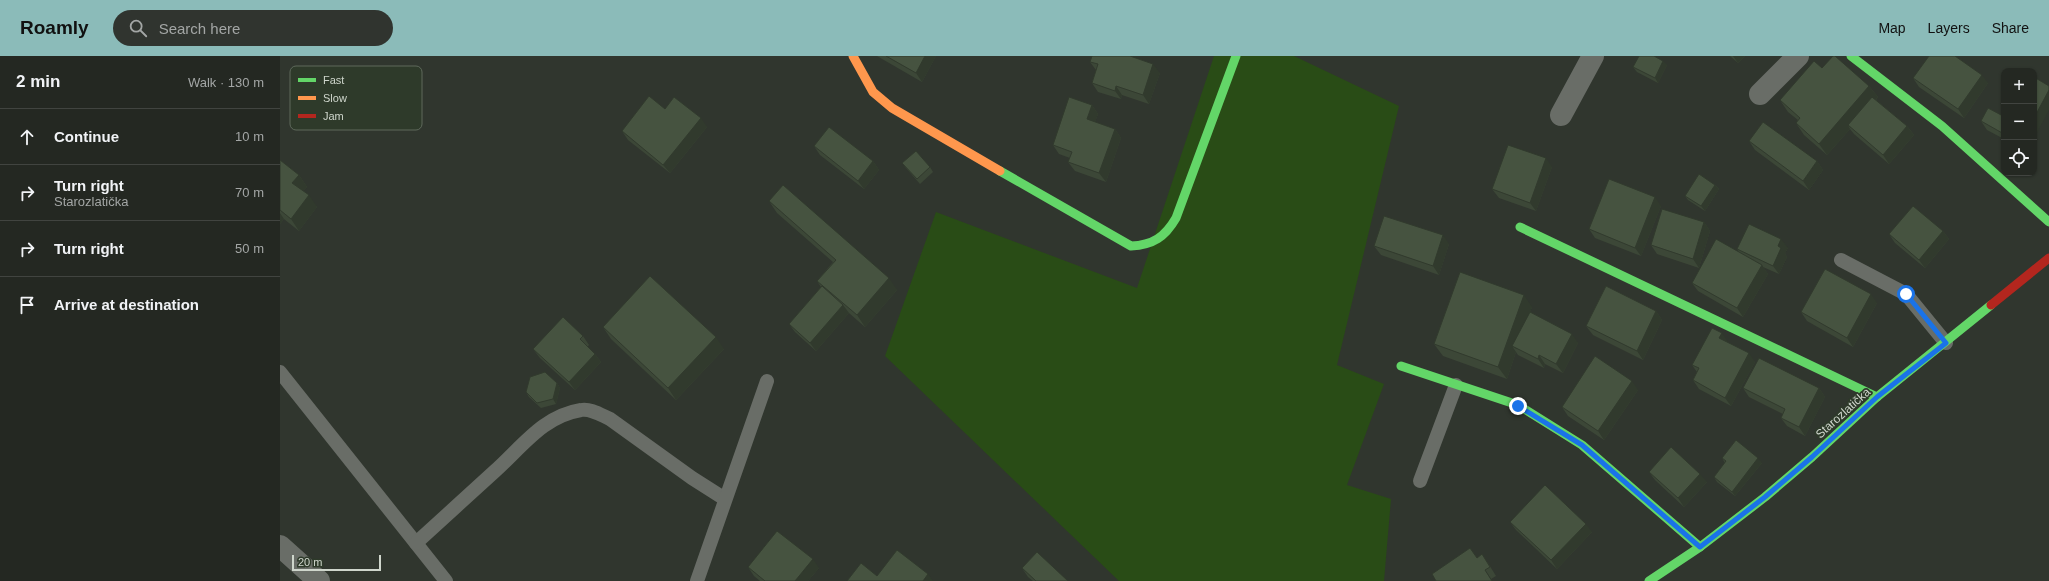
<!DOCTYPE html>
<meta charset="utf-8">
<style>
body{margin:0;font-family:Helvetica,sans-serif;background:#30342f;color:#f1f3f6}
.controls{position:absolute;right:12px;top:12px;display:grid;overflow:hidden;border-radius:8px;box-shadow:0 1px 3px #0004}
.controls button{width:36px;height:36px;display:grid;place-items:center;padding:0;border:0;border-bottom:1px solid #414440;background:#242822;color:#f1f3f6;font:20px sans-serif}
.scale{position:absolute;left:12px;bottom:10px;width:89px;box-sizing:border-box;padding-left:4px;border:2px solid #cfd6cc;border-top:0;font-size:11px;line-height:14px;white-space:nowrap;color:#cfd6cc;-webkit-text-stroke:3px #2e3a2a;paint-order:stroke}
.stop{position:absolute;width:12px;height:12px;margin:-9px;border:3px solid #1a73e8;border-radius:50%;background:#fff}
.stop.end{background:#1a73e8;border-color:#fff;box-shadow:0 1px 4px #0008}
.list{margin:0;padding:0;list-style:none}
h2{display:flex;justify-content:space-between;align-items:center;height:52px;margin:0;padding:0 16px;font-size:17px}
h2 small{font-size:13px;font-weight:400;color:#a3a6a5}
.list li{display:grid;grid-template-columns:26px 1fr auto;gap:12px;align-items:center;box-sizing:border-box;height:56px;padding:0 16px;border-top:1px solid #414440}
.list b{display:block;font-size:15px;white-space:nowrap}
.list p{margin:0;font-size:13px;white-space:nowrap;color:#a3a6a5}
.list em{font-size:13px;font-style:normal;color:#a3a6a5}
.icon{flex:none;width:22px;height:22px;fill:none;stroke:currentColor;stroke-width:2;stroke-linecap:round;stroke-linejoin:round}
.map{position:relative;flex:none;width:1769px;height:525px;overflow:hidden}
header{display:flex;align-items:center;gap:24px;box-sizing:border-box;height:56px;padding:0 20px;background:#8bbbb9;color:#111}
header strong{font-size:19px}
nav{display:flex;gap:22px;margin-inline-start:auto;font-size:14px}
.search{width:280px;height:36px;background:#30342f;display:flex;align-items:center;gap:10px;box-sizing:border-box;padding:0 14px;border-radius:22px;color:#a3a6a5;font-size:15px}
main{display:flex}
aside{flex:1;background:#242822}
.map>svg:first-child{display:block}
.green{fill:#294c16}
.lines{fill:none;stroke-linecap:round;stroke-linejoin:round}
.lane{stroke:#696d67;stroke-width:14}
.street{stroke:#696d67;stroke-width:22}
.fast{stroke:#63d668;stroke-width:9}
.slow{stroke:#ff974d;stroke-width:9}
.jam{stroke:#b3261e;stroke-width:9}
.wall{fill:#3c4737}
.shaded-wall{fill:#313a2d}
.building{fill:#465340;stroke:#313a2d}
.route{stroke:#1a73e8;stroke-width:5}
.labels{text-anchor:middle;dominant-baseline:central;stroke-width:3.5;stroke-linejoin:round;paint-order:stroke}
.street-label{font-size:12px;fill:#cfd6cc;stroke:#2e3a2a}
.key{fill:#2e3a2a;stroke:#5e695b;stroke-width:1}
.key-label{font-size:11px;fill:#cfd6cc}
</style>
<header>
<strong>Roamly</strong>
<div class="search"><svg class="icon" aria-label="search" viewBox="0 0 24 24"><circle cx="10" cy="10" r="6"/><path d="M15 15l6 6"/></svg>Search here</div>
<nav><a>Map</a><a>Layers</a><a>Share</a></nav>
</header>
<main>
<aside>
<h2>2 min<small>Walk · 130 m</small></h2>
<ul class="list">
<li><svg class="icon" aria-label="ahead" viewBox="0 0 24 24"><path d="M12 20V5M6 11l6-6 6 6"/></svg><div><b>Continue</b></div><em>10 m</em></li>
<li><svg class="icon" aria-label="right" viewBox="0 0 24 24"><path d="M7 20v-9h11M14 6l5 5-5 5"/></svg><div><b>Turn right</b><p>Starozlatička</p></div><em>70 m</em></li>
<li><svg class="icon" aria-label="right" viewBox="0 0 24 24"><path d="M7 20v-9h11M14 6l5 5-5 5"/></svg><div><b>Turn right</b></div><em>50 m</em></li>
<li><svg class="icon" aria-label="arrive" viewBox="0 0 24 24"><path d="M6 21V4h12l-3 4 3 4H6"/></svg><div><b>Arrive at destination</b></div></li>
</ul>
</aside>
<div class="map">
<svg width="1769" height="525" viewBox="0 0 1769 525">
<rect width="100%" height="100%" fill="#30362e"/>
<polygon class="green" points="934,0 1014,0 1119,50 1057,309 1104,328 1067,429 1111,443 1104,525 839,525 605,300 656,156 857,232"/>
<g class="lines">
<g class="lane">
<polyline points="1561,204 1626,238 1666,287"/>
<polyline points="0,316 166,525"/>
<polyline points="1140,425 1176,329"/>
<path d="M136,487C162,463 189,439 215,415C242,391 263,360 301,354C310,352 321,359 330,363L412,422L445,443"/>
<polyline points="417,525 487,325"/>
</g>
<g class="street">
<polyline points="1480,38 1518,0"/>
<polyline points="1281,59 1313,0"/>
<polyline points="0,490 39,525"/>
</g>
<g class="fast">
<polyline points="1571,0 1662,70 1769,166"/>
<path d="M720,115L851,190C873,189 885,181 896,162L956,0"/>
<polyline points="1240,171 1597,341"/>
<polyline points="1121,310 1238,349 1302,389 1420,491"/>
<polyline points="1369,525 1420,491 1485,441 1532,401 1597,341 1711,249"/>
</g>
<polyline class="slow" points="573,0 593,36 612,52 720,115"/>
<polyline class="jam" points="1711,249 1769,202"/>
</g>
<g class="wall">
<polygon points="597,0 656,0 642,26"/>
<polygon points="1450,0 1465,0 1458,7"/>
<polygon points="810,6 880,17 869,48 842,39 841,43 818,36 812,27 816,14"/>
<polygon points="1387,9 1378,27 1357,16 1353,11"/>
<polygon points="1542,12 1589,30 1598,41 1596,44 1627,70 1634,79 1609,108 1574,78 1570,73 1547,99 1524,79 1516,67 1518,64 1508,56 1500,44"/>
<polygon points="1633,22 1708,27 1684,62 1639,31"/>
<polygon points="812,49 818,58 815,66 835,73 841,82 826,126 795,115 788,106 790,102 779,98 773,89"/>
<polygon points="385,53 427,71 390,117 348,84 342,75"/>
<polygon points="1724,57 1724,83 1707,74 1701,65 1723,60"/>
<polygon points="1469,85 1537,105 1543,114 1529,134 1475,94"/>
<polygon points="534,90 593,105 599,114 584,133 540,99"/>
<polygon points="0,104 19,119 27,131 23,135 37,151 19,175 4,163 0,168"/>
<polygon points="622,107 650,111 653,116 640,128 626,112"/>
<polygon points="1272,111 1256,155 1219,142 1212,133"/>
<polygon points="1435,129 1439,133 1425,155 1408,144 1405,140"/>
<polygon points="489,145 617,234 585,271 569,257 536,295 515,276 509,268 541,231 537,225 553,206 497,157"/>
<polygon points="1381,150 1361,200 1315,182 1309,173"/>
<polygon points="1424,166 1430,175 1419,212 1377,198 1371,189"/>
<polygon points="1663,175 1669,183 1645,212 1615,187 1609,178"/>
<polygon points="1169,188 1159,219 1101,199 1094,190"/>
<polygon points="1508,192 1505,197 1507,201 1499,218 1483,211 1488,218 1463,261 1418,235 1412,227 1459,196 1457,193"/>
<polygon points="1597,247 1573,291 1527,265 1521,256"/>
<polygon points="1252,251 1250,256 1298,287 1283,317 1265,308 1264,312 1238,299 1236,296 1227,323 1163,300 1154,288"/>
<polygon points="1376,255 1382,264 1363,304 1313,279 1306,270"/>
<polygon points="323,271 444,293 396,344 331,283"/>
<polygon points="303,280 309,289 307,291 315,298 321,306 295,334 260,302 253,293"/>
<polygon points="1448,286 1448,287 1475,306 1451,350 1419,333 1413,324 1417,316 1412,309"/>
<polygon points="277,327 280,332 276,348 261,352 249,341 246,336"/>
<polygon points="1463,332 1539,332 1545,341 1525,380 1507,370 1501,362 1503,358 1469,341"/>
<polygon points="1358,334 1324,384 1288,360 1282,351"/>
<polygon points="1442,402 1482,407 1455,440 1437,426 1434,421 1445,407"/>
<polygon points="1369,416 1427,426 1404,451 1375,424"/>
<polygon points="1230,466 1312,476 1277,513 1236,474"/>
<polygon points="1197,502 1208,507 1216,520 1211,523"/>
<polygon points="468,511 539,512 528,525 480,525 474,520"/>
<polygon points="742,512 788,525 753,525 748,521"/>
</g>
<g class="shaded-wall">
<polygon points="645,0 656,0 642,26 636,17"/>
<polygon points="1453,0 1465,0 1458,7"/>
<polygon points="1383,5 1387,9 1378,27 1375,22"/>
<polygon points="873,8 880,17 869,48 863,39"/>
<polygon points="1702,19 1708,27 1684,62 1678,53"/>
<polygon points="836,30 842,39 841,43 835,35"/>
<polygon points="1589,30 1598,41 1571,72 1568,69 1570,73 1547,99 1539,88"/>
<polygon points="1769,34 1769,54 1754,82 1754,62"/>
<polygon points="812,49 818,58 813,72 807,63"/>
<polygon points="421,62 427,71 390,117 383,109"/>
<polygon points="1627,70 1634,79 1609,108 1603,99"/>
<polygon points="835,73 841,82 826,126 819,117"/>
<polygon points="1266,102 1272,111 1256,155 1250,147"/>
<polygon points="593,105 599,114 584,133 578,125"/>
<polygon points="1537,105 1543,114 1529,134 1523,125"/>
<polygon points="19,119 27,131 20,139 12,127"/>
<polygon points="1435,129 1439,133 1425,155 1421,150"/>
<polygon points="29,139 37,151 19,175 11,163"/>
<polygon points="1375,141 1381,150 1361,200 1355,192"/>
<polygon points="0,157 4,163 0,168"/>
<polygon points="1424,166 1430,175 1419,212 1413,203"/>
<polygon points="1663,175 1669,183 1645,212 1639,204"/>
<polygon points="1163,179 1169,188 1159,219 1153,210"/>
<polygon points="1501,183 1508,192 1505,197 1507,201 1499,218 1493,210 1498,190"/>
<polygon points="1482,209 1488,218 1463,261 1457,252"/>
<polygon points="609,222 617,234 585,271 577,259"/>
<polygon points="1591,238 1597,247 1573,291 1567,282"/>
<polygon points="1244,239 1252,251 1237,293 1232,290 1236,296 1227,323 1218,311"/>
<polygon points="563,249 569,257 536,295 530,287"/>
<polygon points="1376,255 1382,264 1363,304 1357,295"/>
<polygon points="1442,277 1448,286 1445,291 1439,282"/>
<polygon points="1292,278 1298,287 1283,317 1276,308"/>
<polygon points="436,281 444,293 396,344 388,332"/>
<polygon points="1469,297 1475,306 1451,350 1445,342"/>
<polygon points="315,298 321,306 295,334 289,326"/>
<polygon points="1259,299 1265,308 1264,312 1258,303"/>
<polygon points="1352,325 1358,334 1324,384 1318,375"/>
<polygon points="277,327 280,332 276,348 273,343"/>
<polygon points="1539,332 1545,341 1525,380 1519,371"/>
<polygon points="1478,402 1482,407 1455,440 1452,436"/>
<polygon points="1420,418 1427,426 1404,451 1398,442"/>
<polygon points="1306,468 1312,476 1277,513 1271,504"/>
<polygon points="533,503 539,512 528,525 515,525"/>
<polygon points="648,518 653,525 643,525"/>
</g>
<g class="building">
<polygon points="606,0 645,0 636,17"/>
<polygon points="812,0 850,0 873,8 863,39 836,30 835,35 812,27 818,8 810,6"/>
<polygon points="1359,0 1374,0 1383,5 1375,22 1353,11"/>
<polygon points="1553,0 1555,0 1589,30 1539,88 1516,67 1520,62 1500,44 1534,5 1542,12"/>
<polygon points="1649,0 1675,0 1702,19 1678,53 1633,22"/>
<polygon points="1737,13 1742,15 1736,15"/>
<polygon points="1754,21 1769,30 1769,34 1754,62"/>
<polygon points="369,40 385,53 394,41 421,62 383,109 342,75"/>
<polygon points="789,41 812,49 807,63 835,73 819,117 788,106 792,96 773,89"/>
<polygon points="1592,41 1627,70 1603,99 1568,69"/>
<polygon points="1708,52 1723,60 1724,57 1724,78 1701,65"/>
<polygon points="1483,66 1537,105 1523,125 1469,85"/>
<polygon points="549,71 593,105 578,125 534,90"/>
<polygon points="1228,89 1266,102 1250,147 1212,133"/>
<polygon points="636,95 650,111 637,123 622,107"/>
<polygon points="0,104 19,119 12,127 29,139 11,163 0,154"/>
<polygon points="1419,118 1435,129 1421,150 1405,140"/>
<polygon points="1329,123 1375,141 1355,192 1309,173"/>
<polygon points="503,129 609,222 577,259 537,225 556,204 489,145"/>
<polygon points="1633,150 1663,175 1639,204 1609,178"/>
<polygon points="1382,153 1424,166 1413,203 1371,189"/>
<polygon points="1104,160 1163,179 1153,210 1094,190"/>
<polygon points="1469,168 1501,183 1498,190 1501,192 1493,210 1457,193"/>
<polygon points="1436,183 1482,209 1457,252 1412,227"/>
<polygon points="1545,213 1591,238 1567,282 1521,256"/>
<polygon points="1180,216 1244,239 1218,311 1154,288"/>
<polygon points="370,220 436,281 388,332 323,271"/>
<polygon points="542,230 563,249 530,287 509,268"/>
<polygon points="1326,230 1376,255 1357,295 1306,270"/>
<polygon points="1250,256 1292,278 1276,308 1259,299 1258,303 1232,290"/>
<polygon points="283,261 303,280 300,283 315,298 289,326 253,293"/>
<polygon points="1432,272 1442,277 1439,282 1469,297 1445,342 1413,324 1419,312 1412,309"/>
<polygon points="1315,300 1352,325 1318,375 1282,351"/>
<polygon points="1479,302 1539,332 1519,371 1501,362 1505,353 1463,332"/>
<polygon points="265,316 277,327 273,343 257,347 246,336 250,321"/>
<polygon points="1456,384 1478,402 1452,436 1434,421 1446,405 1442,402"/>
<polygon points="1391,391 1420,418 1398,442 1369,416"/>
<polygon points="1265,429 1306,468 1271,504 1230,466"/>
<polygon points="497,475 533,503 515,525 485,525 468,511"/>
<polygon points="1190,492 1197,502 1202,498 1210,511 1205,514 1212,525 1156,525 1152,518"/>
<polygon points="617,494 648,518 643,525 567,525 581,507 597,520"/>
<polygon points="757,496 788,525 756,525 742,512"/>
</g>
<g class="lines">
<polyline class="route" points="1238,350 1302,389 1420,491 1485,441 1532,401 1597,341 1666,287 1626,238"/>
</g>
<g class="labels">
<g class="street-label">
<text transform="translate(1563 357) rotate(-42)">Starozlatička</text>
</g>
</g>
<rect x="10" y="10" width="132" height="64" rx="6" class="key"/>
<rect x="18" y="22" width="18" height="4" fill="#63d668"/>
<rect x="18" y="40" width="18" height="4" fill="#ff974d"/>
<rect x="18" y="58" width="18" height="4" fill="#b3261e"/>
<g class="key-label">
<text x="43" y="28">Fast</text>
<text x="43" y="46">Slow</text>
<text x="43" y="64">Jam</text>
</g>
</svg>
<div class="controls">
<button>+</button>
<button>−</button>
<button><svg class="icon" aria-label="locate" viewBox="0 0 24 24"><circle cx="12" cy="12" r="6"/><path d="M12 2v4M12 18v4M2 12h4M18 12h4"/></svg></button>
</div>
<div class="scale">20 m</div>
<div class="stop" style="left:1626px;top:238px"></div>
<div class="stop end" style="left:1238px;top:350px"></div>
</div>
</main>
